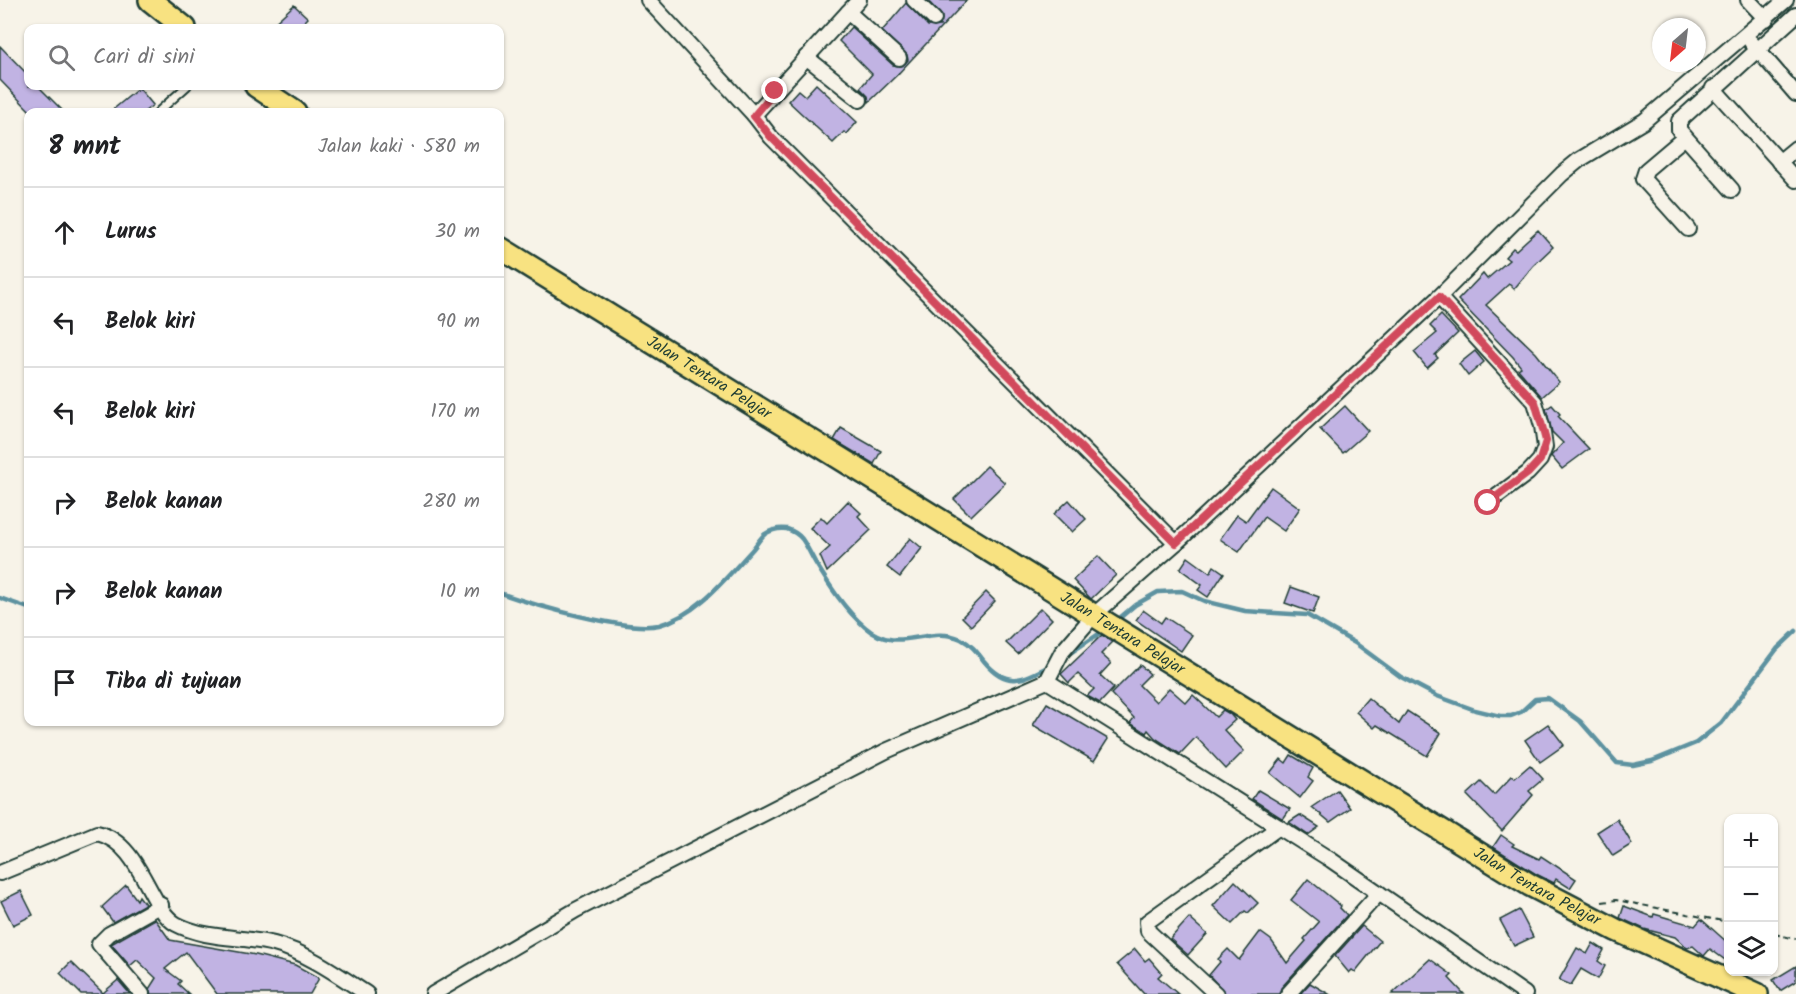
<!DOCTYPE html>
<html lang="id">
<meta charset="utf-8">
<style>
body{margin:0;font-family:Kalam,sans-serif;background:#f2f2f2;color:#202124}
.controls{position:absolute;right:18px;bottom:18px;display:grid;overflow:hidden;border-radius:12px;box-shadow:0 2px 4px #0004}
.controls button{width:54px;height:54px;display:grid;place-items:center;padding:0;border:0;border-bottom:2px solid #e0e0e0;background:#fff;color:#202124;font:30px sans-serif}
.compass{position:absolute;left:1652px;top:18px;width:54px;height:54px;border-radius:50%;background:#fff;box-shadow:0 2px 4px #0004;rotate:208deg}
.stop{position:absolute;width:18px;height:18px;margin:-14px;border:4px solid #d1495b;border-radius:50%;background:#fff}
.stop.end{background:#d1495b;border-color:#fff;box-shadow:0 2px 6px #0008}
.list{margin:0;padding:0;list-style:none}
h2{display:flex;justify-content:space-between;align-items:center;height:78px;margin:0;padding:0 24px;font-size:26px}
h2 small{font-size:20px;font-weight:400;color:#757577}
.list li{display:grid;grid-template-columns:39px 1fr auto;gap:18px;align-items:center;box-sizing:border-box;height:90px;padding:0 24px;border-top:2px solid #e0e0e0}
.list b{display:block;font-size:22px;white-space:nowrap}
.list em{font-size:20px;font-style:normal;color:#757577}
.icon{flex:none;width:33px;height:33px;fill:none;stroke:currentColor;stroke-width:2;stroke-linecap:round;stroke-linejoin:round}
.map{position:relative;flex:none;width:1796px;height:994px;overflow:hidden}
.search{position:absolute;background:#fff;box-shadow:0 2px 4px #0004;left:24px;top:24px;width:480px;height:66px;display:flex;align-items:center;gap:15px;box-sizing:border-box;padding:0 21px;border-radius:12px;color:#757577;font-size:22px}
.panel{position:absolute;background:#fff;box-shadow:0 2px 4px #0004;left:24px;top:108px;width:480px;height:618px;border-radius:12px}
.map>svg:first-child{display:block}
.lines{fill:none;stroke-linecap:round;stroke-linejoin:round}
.stream{stroke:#5d92a0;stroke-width:4.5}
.building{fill:#c1b3e3;stroke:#1f3d34;stroke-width:1.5}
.service-casing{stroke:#1f3d34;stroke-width:11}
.minor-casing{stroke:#1f3d34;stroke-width:18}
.trunk-casing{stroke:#1f3d34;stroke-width:26}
.path{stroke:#1f3d34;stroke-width:2;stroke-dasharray:6 4.5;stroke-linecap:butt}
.service{stroke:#f7f3e8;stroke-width:7}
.minor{stroke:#f7f3e8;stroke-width:14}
.trunk{stroke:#f8e281;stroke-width:21}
.route{stroke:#d1495b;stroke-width:8}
.labels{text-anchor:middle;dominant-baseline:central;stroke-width:4.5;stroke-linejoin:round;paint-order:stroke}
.street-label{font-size:16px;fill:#1f3d34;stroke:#f7f3e8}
</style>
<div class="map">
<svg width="1796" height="994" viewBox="0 0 1796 994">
<rect width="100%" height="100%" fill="#f7f3e8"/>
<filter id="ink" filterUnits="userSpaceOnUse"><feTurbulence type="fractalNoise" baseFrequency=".0167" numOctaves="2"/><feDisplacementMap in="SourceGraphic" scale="12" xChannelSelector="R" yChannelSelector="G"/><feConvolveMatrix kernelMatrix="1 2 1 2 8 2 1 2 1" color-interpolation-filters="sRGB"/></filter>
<g filter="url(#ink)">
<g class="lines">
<g class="stream">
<path d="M500,593C534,605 625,632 659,625C696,616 726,578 751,551C756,546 759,539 765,534C771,530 779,528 787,529C793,531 798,534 802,539C807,546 811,555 815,562C829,585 845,610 865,627C898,656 927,624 961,639C971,644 977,652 984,661C1007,689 1023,680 1051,665"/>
<polyline points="0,598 28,608"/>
<polyline points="1115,622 1135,605 1158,592 1182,591 1204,601 1245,611 1307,615 1355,643 1401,677 1437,696 1475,710 1500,716 1511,716 1521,712 1535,699 1548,698 1580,721 1617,763 1633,765 1652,761 1696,743 1721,723 1777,649 1796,631"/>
<polyline points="1063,658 1106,629"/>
</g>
</g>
<g class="building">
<polygon points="927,0 967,0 897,75 869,102 868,96 860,88 872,74 839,41 851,27 893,65 902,66 908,60 907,55 882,31 906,3 928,26 940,26 942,16"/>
<polygon points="294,5 308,18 298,28 269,28"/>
<polygon points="0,46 28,75 28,86 38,86 64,112 31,112 0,80"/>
<polygon points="816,84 857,122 847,134 844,132 833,143 788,101 798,90 805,96"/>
<polygon points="139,88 153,105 144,112 110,112"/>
<polygon points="1538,230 1553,247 1533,266 1514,289 1509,284 1486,305 1536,353 1559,382 1542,397 1518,369 1521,367 1513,357 1458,300 1483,274 1487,279 1509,260 1505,257 1513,248 1516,250"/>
<polygon points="1441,315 1458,333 1435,355 1438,358 1427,368 1414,352 1437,333 1430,326"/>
<polygon points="1475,351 1484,362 1468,376 1459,364"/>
<polygon points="1552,405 1560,414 1558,416 1589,449 1562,469 1551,456 1563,443 1552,432 1546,409"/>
<polygon points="1345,406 1368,431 1343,453 1320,429"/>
<polygon points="841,428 881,451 874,464 834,440"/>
<polygon points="987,466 1005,483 971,516 954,499"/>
<polygon points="1271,487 1300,508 1284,531 1264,517 1239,552 1220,539 1237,515 1246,521"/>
<polygon points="1069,500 1086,519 1072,532 1054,514"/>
<polygon points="848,501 861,513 858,516 871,530 827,572 820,556 830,547 810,528 821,517 827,523"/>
<polygon points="910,538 922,548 900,577 887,567"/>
<polygon points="1098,556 1116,575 1091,599 1073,580"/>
<polygon points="1188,557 1210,573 1214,566 1224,573 1208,597 1198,590 1202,585 1180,569"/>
<polygon points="1291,587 1319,597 1313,613 1285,603"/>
<polygon points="986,592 995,601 971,626 962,617"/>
<polygon points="1041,608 1052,619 1018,654 1006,643"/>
<polygon points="1143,610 1161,623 1165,617 1192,635 1181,651 1136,620"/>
<polygon points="1102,635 1113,642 1101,654 1111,663 1100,675 1114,688 1100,703 1087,696 1094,689 1078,674 1069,683 1061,674"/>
<polygon points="1140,665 1150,674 1139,685 1156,702 1169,688 1186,703 1193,695 1216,717 1223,710 1230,714 1235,720 1224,730 1244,751 1226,769 1196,737 1180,754 1155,738 1148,730 1146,733 1130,723 1134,718 1111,694"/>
<polygon points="1368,698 1399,724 1407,711 1441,733 1427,756 1377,725 1374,728 1356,712"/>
<polygon points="1047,703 1108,739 1094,761 1033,725"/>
<polygon points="1548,724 1564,745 1540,762 1525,740"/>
<polygon points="1291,755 1313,768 1308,777 1313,781 1300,798 1270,773 1281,759 1286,763"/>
<polygon points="1530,765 1543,779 1529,791 1533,795 1502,831 1467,795 1481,782 1494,795 1512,776 1515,778"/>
<polygon points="1258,790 1290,809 1283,819 1252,799"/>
<polygon points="1337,790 1350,808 1330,822 1312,807"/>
<polygon points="1300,815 1319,827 1308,835 1289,822"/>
<polygon points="1617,819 1632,844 1613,856 1597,832"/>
<polygon points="1501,835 1514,844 1512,846 1539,859 1541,856 1576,879 1570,888 1556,879 1554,883 1536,874 1493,847"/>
<polygon points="1308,879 1341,906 1340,908 1347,915 1281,988 1279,994 1226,994 1209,975 1220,962 1218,959 1228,949 1239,960 1260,932 1271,940 1287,963 1306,941 1304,939 1319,922 1291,900"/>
<polygon points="1235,881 1258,903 1248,913 1245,911 1232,924 1213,906"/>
<polygon points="126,885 137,900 139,896 145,904 113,922 102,907"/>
<polygon points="21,891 33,915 13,925 1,901"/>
<polygon points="1624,906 1653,917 1654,914 1695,926 1701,919 1728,943 1728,962 1710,949 1704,956 1693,946 1687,948 1675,937 1644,929 1620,918"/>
<polygon points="1519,910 1533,937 1514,946 1500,920"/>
<polygon points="1189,918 1207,934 1188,955 1170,939"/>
<polygon points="155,919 170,940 256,955 295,965 319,978 310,994 217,994 186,952 165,969 181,981 178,984 189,994 151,994 149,989 156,978 137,960 130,966 111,944"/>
<polygon points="1362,926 1380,941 1355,972 1352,970 1349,973 1335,956"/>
<polygon points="1593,943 1604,950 1598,961 1605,966 1598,979 1581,969 1571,985 1559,980 1577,948 1587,954"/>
<polygon points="1135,949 1145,961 1149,958 1162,973 1158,977 1178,994 1144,994 1117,964"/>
<polygon points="1430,959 1452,975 1449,978 1464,994 1392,994"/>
<polygon points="71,962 103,993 118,980 130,994 81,994 60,973"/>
<polygon points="1796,966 1796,981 1780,991 1773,980"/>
<polygon points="1310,983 1329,994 1300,994"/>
</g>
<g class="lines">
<defs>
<polyline id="service" points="158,112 187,86"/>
<g id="minor">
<polyline points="648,0 754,115"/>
<polyline points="859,0 754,115 771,137 1176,543"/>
<polyline points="914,0 934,19"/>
<polyline points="1748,0 1766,19"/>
<polyline points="848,12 899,58"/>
<polyline points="1751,42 1796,94"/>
<polyline points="806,57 860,100"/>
<polyline points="1713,88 1796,180"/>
<polyline points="1685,137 1646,170 1643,179 1688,229"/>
<polyline points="1779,162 1796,148"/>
<polyline points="1732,190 1679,130 1679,121 1796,15"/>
<polyline points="1439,297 1535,402 1542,426 1545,447 1540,460 1528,473 1488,503"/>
<polyline points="1047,681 1331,860 1525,994"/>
<path d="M0,873L97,833C141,843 149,909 176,924C206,940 243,936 274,944C308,953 338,975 367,994"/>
<polyline points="142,994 99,944 109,934 161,905"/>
<polyline points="433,994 576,910 886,751 1047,681 1062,652 1094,615 1176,543 1439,297 1562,174 1579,160 1644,121 1786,0"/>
<polyline points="1216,994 1148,931 1147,922 1279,827"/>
<polyline points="1288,994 1379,893"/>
</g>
<g id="trunk">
<polyline points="150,0 185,28"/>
<polyline points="256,86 295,112"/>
<path id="s1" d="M500,248L1530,885L1616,930L1757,994"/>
</g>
</defs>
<use href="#service" class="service-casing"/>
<use href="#minor" class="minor-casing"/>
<use href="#trunk" class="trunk-casing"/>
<g class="path">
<polyline points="1602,902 1616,900 1728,922"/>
<polyline points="1774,934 1796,939"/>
</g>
<use href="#service" class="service"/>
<use href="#minor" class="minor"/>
<use href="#trunk" class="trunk"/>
</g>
</g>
<g class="lines" filter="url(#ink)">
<polyline class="route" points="775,91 754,116 771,137 1176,543 1439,297 1535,402 1542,426 1546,441 1540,460 1528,473 1488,503"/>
</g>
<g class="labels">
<g class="street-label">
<text stroke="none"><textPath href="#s1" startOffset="246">Jalan Tentara Pelajar</textPath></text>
<text stroke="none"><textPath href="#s1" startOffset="732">Jalan Tentara Pelajar</textPath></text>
<text stroke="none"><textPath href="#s1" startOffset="1218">Jalan Tentara Pelajar</textPath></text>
</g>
</g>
</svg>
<div class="controls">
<button>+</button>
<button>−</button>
<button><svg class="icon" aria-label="layers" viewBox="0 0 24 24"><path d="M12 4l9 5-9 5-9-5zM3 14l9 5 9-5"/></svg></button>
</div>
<svg class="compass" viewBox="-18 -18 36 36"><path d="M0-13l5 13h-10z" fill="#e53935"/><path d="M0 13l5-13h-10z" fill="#757577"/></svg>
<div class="stop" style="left:1488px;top:503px"></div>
<div class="stop end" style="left:775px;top:91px"></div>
<div class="search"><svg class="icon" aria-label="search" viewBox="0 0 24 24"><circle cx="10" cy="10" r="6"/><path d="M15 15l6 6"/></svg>Cari di sini</div>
<section class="panel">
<h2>8 mnt<small>Jalan kaki · 580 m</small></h2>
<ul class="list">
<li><svg class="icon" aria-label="ahead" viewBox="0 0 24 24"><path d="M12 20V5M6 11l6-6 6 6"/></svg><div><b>Lurus</b></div><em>30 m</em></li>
<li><svg class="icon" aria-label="left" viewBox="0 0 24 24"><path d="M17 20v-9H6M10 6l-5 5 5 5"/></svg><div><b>Belok kiri</b></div><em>90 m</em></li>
<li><svg class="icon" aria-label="left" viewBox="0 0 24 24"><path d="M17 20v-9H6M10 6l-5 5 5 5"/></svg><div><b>Belok kiri</b></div><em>170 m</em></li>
<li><svg class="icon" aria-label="right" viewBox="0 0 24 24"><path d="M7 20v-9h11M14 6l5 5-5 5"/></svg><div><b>Belok kanan</b></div><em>280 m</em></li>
<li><svg class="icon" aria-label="right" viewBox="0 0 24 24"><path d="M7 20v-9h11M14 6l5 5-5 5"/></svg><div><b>Belok kanan</b></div><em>10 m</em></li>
<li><svg class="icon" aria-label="arrive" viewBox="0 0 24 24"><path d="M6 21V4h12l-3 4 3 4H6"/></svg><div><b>Tiba di tujuan</b></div></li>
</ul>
</section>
</div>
